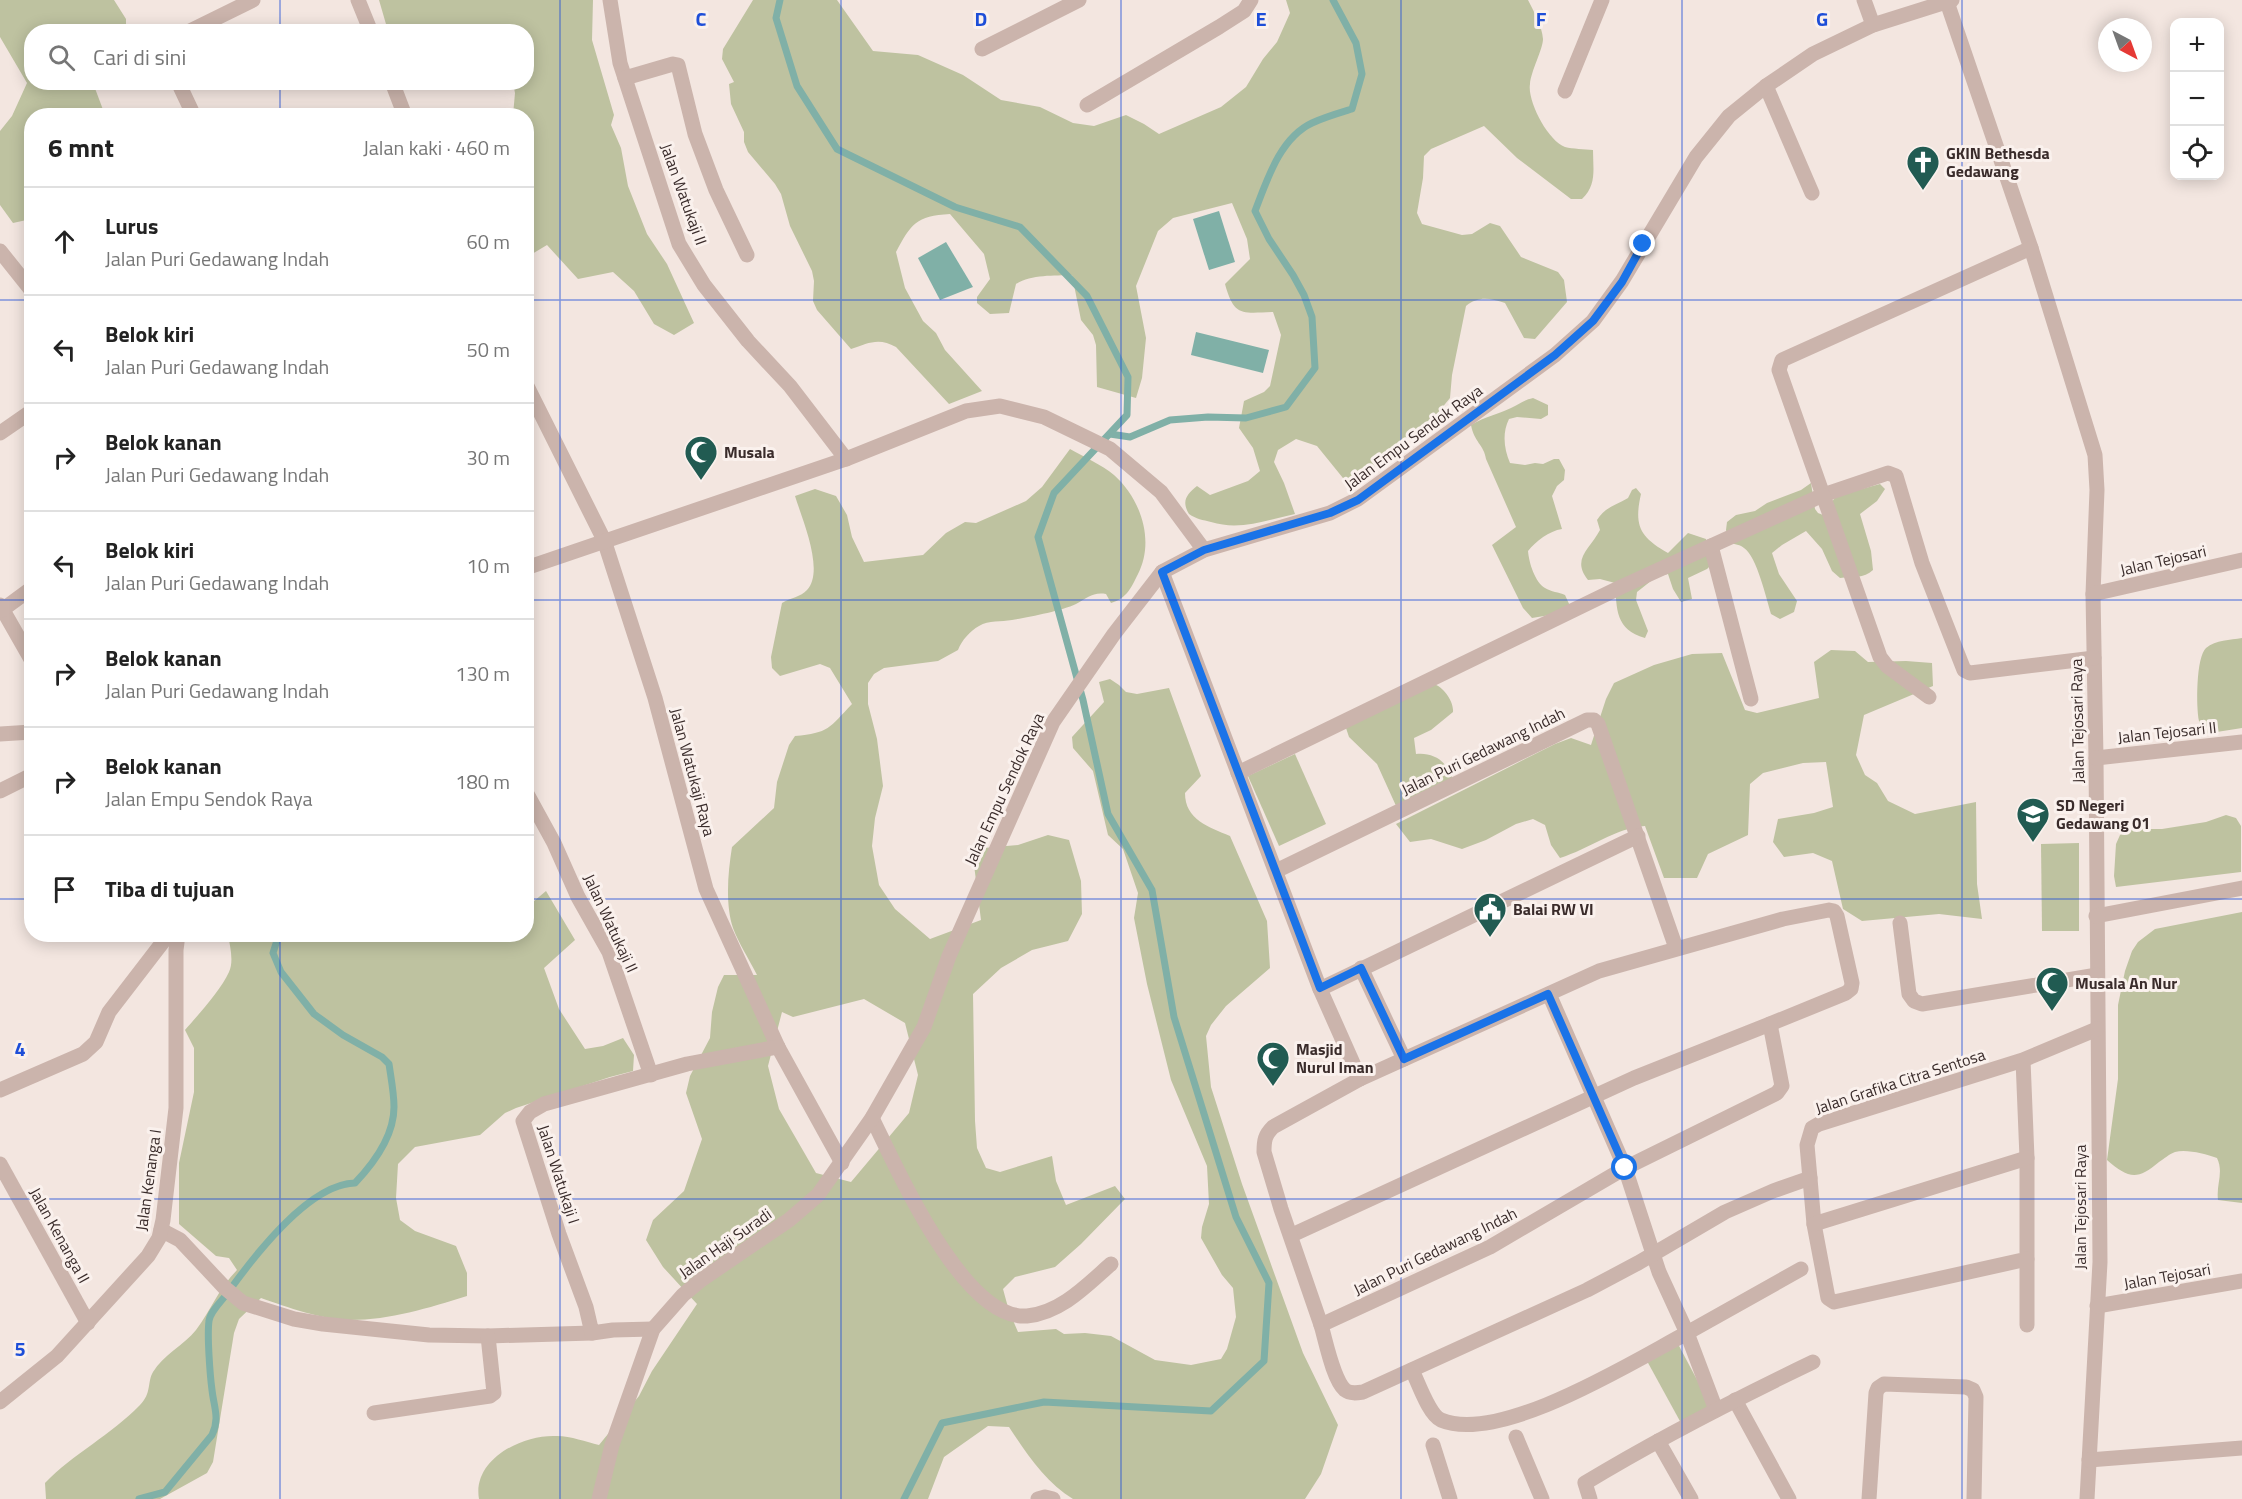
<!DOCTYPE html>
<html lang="id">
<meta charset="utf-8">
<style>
body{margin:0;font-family:"Titillium Web",sans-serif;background:#f6f6f6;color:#222}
.controls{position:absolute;right:18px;top:18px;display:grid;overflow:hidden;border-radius:12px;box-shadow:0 3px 15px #0003}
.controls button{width:54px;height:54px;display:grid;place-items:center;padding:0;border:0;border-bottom:2px solid #e0e0e0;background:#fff;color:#222;font:30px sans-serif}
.compass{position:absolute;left:2098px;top:18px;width:54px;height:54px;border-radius:50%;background:#fff;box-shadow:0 3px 15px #0003;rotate:139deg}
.stop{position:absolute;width:18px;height:18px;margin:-14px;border:4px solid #1a73e8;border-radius:50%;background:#fff}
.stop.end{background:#1a73e8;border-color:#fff;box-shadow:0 2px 6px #0008}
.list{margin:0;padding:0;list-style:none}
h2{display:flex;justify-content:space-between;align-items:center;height:78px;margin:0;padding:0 24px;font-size:26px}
h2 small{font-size:20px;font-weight:400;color:#767676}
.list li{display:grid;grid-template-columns:39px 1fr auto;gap:18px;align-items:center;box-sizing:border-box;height:108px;padding:0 24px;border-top:2px solid #e0e0e0}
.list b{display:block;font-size:22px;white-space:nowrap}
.list p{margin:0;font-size:20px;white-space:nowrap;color:#767676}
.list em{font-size:20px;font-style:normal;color:#767676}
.icon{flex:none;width:33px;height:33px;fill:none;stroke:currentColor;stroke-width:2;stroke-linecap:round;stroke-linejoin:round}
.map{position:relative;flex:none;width:2242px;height:1499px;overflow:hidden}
.search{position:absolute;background:#fff;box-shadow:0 3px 15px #0003;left:24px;top:24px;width:510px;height:66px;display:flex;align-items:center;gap:15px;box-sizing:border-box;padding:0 21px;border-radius:24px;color:#767676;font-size:22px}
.panel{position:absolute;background:#fff;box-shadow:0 3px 15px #0003;left:24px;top:108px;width:510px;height:834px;border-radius:24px}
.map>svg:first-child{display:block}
.green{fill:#bec2a0;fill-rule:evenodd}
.water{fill:#80b0a7}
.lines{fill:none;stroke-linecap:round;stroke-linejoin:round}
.stream{stroke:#80b0a7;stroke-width:7}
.minor{stroke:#cbb4ac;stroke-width:15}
.route{stroke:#1a73e8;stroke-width:8}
.grid{fill:none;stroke:#1d4ed8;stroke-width:1.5;stroke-opacity:0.55}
.labels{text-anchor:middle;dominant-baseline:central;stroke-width:6;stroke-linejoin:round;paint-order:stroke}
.poi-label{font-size:16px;font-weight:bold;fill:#3a2c2b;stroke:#faf1ed;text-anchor:start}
.street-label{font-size:16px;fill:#3a2c2b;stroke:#faf1ed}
.grid-label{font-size:20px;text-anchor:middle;font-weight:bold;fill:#1d4ed8;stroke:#faf1ed;stroke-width:6;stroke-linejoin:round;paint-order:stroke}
</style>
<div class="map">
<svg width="2242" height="1499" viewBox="0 0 2242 1499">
<rect width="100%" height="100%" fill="#f3e6e0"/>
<g class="green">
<polygon points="0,0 114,0 126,19 126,30 32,32 32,82 93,83 105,115 32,116 31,219 13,223 0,205 0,131 12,116 27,83 0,37"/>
<polygon points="379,0 593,0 592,40 614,115 611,125 621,148 628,186 647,234 667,264 694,323 674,335 654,324 634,291 613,272 578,279 547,245 527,257 526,116 513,115 515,93 513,83 526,82 526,32 388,31"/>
<path d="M753,0H837L873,51L918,55L963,75L1001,100L1040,107L1073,123L1094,126L1126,115L1144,124L1159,134L1221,107L1246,87L1263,59L1277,42L1290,13L1286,0H1528C1534,12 1542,26 1543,39C1543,49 1531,71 1530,84C1527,101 1548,141 1565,147C1573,149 1584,149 1593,150C1593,169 1597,185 1582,199H1571L1517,158L1484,126L1431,149L1424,156L1423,178L1417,213L1422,224L1462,235L1472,234L1490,223L1500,226L1521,257L1558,272L1564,280L1567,302L1535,339L1524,338L1505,303C1489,298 1479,296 1466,306L1452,375L1450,398L1436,415L1401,442L1362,480L1347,483L1317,446L1296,439L1278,450L1274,462L1284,483L1295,514C1266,520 1240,531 1211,522C1203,520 1196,519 1189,514C1181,501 1187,494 1197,486L1210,495L1248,481L1260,471L1253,448L1239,428L1244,401L1264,392L1270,386L1281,335L1273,312C1242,313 1234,317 1225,284L1250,259L1247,239L1232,203L1173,218L1158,231L1136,286L1146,338L1142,378L1136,398L1097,387L1096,345L1093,335L1081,320L1072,275C1054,276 1032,274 1016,284L1009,313L990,314L977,303V297L990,279L984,254L950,214C916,216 911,224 896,252L905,288L923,321L936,333L945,350L982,391L949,404L896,347C879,337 868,343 851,349L817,310L813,301L814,281L812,271L790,226L781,194L775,184L748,152L744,142V132L731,104L729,84L734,82L722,59L723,49Z"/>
<path d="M1533,398L1548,405V415L1541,419L1517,417L1509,419C1502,433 1504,449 1510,463L1525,465L1535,463L1543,464L1554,459H1559L1565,470L1564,480L1557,486L1552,496L1562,529C1549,531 1536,541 1528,551C1529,563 1535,582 1545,588C1551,592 1559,592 1565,595L1570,606L1556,614L1532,618L1523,608L1492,545L1516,527L1486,459C1484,445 1474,442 1471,425C1486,416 1497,415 1511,408C1519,404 1524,400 1533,398Z"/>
<path d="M1070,449C1084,457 1102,465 1114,475C1141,499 1155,541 1138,574C1131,588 1127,598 1111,603L1106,594C1092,592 1088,598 1076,604C1061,611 1029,617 1012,620C1001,622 989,620 979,626C970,631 962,640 958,650L938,661L884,668L874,674L868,683V704L877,739L883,786L875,818L872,846L879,885L895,909L930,939L981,920L972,849L1018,845L1048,835L1069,840L1081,881L1082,914L1068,941L1032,950L1001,968L973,994L975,1121L977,1148L986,1168L1000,1172L1052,1156L1056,1181L1066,1205L1115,1186L1125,1199L1081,1244L1055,1267L1015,1277L1003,1289L1009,1311L1018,1332L1056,1329L1064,1334L1085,1333L1111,1336L1155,1360L1191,1365L1221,1359L1227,1349L1236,1317L1233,1288L1222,1275L1201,1238L1202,1227L1209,1204L1207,1166L1171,1080L1147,984L1134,918L1138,893L1123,849L1108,835L1093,771L1073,748L1072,737L1104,702L1099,682L1110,679L1119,685L1126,692L1137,694L1169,688L1201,776L1185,793C1185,820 1209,827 1230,836L1267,921L1270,968L1226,1006L1211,1025L1206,1036L1211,1087L1242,1184L1303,1353L1338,1425L1321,1474L1305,1499H1073C1046,1483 1026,1453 1009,1427L988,1426L944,1457L928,1499H479C472,1459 523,1434 557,1436C571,1436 586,1442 599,1445L639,1396L652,1371L697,1304L663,1267L646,1240L653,1220L684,1191L702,1139L686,1093L690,1076L710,1038L712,1012L718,987L724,975H757C749,959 739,944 733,928C725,904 728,872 732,847L774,808L777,782L789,745L795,736C829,733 829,728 852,704L830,668L820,664L780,676L772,668L771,657L782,603C790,598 801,597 807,590C825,571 802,519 795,496L815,489L836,496L847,515L852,537L864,562L923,555L946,533L965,522L976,523L1026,501L1042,487ZM864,999L905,1023L918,1075L909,1113L851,1182L816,1173L779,1109L768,1066L782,1012L793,1017Z"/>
<path d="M1811,483L1815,509L1818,513L1823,515L1836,496L1880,484L1885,489L1877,501L1860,514L1871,551L1873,570C1864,579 1852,576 1840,578L1832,571L1822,549L1806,531L1782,545L1772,553L1779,574L1797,601L1794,612L1780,619L1771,614C1766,598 1757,557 1744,548C1741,545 1734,544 1730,543L1726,530L1727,522L1736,515L1755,511L1767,503L1801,490Z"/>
<path d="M1636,488L1641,494C1634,525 1639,537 1668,553L1688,533L1706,539L1712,564L1707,569L1688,578L1692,599L1681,602L1673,589L1668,574L1656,577L1637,592L1636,600L1648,631L1645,638C1615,629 1617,610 1615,583L1600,579L1588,580C1571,559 1590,549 1600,530L1597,520C1605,507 1616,505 1628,498L1632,490Z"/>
<path d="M2242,638V728L2204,734C2202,730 2199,726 2199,721C2196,707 2196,657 2206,648C2216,640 2230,640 2242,638Z"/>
<path d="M1831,650L1855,651L1868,662L1906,661L1932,663L1933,686L1864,715L1856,755L1865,775L1877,783L1888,801L1915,814L1976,802L1977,884L1982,919L1939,914L1862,921L1843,909L1832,861L1813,853L1784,857L1773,842L1778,819L1814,813L1833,807L1826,762L1803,763L1763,773L1750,784L1748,835L1708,854L1697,878H1664L1645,826C1615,828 1589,849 1560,858L1551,845L1545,825L1533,819L1516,824L1486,840L1462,849L1431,839L1410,842L1396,824L1555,744L1571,738L1591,745L1606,699L1614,683L1654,665L1692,654L1722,653L1745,710L1757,713L1819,698L1814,662Z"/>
<path d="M1434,684C1443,687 1454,701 1453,712L1431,730L1414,738L1416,754C1434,752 1448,762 1453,780L1397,808L1377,764L1349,737L1346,728Z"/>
<polygon points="1295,754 1326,824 1279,846 1248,776"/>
<polygon points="2226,815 2236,818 2241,826 2241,872 2116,887 2114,876 2116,844 2120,835 2128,829 2162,829 2206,822"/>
<polygon points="2079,843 2079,931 2042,931 2041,844"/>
<path d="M546,891L575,940L544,968L559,1009L585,1049L603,1046L623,1038L634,1055L633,1071L610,1077L516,1108L505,1113L480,1135L415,1147L398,1164L396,1198L400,1220L415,1231L456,1246L467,1273V1296C428,1308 391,1320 350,1320C324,1320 286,1307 261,1298L239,1319L234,1333L213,1462L207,1473L160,1499H46L45,1483C73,1454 111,1435 140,1405C152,1393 147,1382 153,1372C163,1355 184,1345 196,1330C211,1310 219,1288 237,1270L229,1258L216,1256L179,1224V1163L194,1092V1048L185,1030C198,1015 221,990 229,972C234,961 230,946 228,935L526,934L527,907Z"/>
<path d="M2242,912V1203L2218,1200C2216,1184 2224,1173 2217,1158C2205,1154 2187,1149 2175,1152C2169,1154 2164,1159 2159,1162C2137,1181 2128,1178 2107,1160L2118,1079V1005L2125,971L2132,951L2138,942L2155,929Z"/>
<polygon points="1678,1344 1711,1406 1681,1423 1647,1361"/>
</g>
<g class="water">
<polygon points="1219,211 1235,262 1209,270 1193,219"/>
<polygon points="946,242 973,287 940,300 918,258"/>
<polygon points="1196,332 1269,350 1263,373 1191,355"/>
</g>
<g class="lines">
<g class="stream">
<polyline points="780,0 776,18 797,86 837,149 955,207 1020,227 1087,296 1128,377 1127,415 1054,493 1038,537 1083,700 1108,814 1152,890 1174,1017 1236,1217 1269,1283 1264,1361 1211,1411 1044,1402 942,1423 904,1499"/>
<path d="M1110,434L1130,437L1170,420L1208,417L1246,418L1286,407L1315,368L1312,317L1304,295L1293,275L1269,239L1255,211C1267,180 1280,138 1312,123C1325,117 1339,113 1352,109L1362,74L1356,43L1333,0"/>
<path d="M139,1499L165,1492L212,1435C220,1418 214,1408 212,1390C210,1375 207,1335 209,1321C210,1311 224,1299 229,1291C255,1255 309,1184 355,1183C374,1163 394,1136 394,1107C394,1093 391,1078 389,1064L382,1057L343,1035L314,1014L281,972L273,953L279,934"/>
</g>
<g class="minor">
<polyline points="358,0 371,32"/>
<polyline points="610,0 620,63 679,244 704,285 748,341 790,386 846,459"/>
<polyline points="1864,0 1873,25"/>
<polyline points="1947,2 2031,248 2095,455 2097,490 2093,594 2096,758 2100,1262 2087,1499"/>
<polyline points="188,32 253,0"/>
<polyline points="982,49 1079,0"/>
<polyline points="625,78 673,64 678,65 695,134 716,190 747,255"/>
<polyline points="178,82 194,116"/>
<polyline points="392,82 405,116"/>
<polyline points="1766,86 1812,193"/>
<polyline points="1565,91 1602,0"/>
<polyline points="1087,105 1219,27 1244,11 1251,0"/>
<polyline points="2031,248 1782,360 1779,370 1823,495 1888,473 1896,476 1922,563 1964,670 1970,673 2094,658"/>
<polyline points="0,251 32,291"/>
<polyline points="526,384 604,540 655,698 706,889 778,1047 842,1163"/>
<polyline points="0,433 32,411"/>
<polyline points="1711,546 1751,699"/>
<polyline points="526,568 846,459 966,411 1000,406 1044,417 1110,449 1161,492 1204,550"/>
<polyline points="1162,572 1320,989 1360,1079 1599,971 1783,919 1829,910 1834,911 1837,916 1852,983 1851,989 1846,993 1770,1024"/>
<polyline points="2093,594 2242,560"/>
<polyline points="0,605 32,661"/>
<polyline points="2,610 32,588"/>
<polyline points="0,734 32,732"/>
<polyline points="2096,758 2242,742"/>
<polyline points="1238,773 1621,587 1823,495 1880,657 1887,666 1929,697"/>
<polyline points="0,791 32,775"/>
<polyline points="526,792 554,843 578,897 609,952 651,1075"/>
<polyline points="1276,871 1587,720 1594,720 1598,724 1676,948"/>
<polyline points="2096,916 2242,888"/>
<polyline points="1900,923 1909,994 1914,1001 1922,1004 2097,975"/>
<polyline points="1361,968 1404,1059"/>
<polyline points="1320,989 1638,836"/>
<polyline points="1549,994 1625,1168 1659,1272 1687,1333 1801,1269"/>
<polyline points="2023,1060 2027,1158 2027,1259 1834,1302 1828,1298 1814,1224 1807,1145 1812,1128 1819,1124 2023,1060 2097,1029"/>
<polyline points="0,1090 83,1054 96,1042 109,1012 169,934"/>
<path d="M872,1118C896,1166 963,1321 1027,1316C1061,1313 1087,1285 1111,1264"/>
<polyline points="0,1164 88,1323"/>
<polyline points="1814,1224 2027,1158"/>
<polyline points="161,1230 180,1240 225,1288 243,1303 294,1319 323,1324 429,1335 488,1336 592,1333"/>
<path d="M1292,1235L1634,1078L1770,1024L1782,1086L1777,1093L1625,1168L1490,1247L1321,1325C1326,1342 1333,1379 1345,1390C1350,1394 1357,1393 1363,1392L1587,1290L1638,1263L1725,1212L1773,1191L1810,1178"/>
<polyline points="2097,1306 2242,1281"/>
<path d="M1321,1325L1281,1209L1264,1152C1264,1140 1265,1135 1273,1127L1360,1079"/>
<polyline points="2027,1325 2027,1259"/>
<polyline points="653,1329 613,1330 592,1333 586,1307 559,1234 523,1121 530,1112 544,1104 687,1064 778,1047"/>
<path d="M1412,1370C1418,1382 1429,1415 1441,1420C1500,1445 1634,1361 1687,1333L1716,1410"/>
<polyline points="1735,1400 1789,1499"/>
<polyline points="0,1402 57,1356 148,1256 159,1238 163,1220 176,1108 176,950 178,934"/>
<polyline points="374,1413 490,1396 494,1393 488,1336"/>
<polyline points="1516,1437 1542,1499"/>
<polyline points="1658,1441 1691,1499"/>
<polyline points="1433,1445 1450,1499"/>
<polyline points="2089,1460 2242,1448"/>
<polyline points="599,1499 612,1445 653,1329 683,1295 701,1280 789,1220 818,1195 872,1118 924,1027 949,956 1053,722 1114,634 1162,572 1204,550 1330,513 1358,499 1555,355 1593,321 1622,281 1696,157 1729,116 1766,86 1813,54 1873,25 1952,0"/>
<polyline points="1038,1499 1045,1497 1053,1499"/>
<path d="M1590,1499L1585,1483C1659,1438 1736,1399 1813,1362"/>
<polyline points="1869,1499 1876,1393 1878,1388 1884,1384 1966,1387 1973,1390 1976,1397 1974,1499"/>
</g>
</g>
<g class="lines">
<polyline class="route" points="1625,1168 1548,994 1404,1059 1361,968 1320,988 1162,572 1204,550 1330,513 1358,500 1555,355 1593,321 1622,282 1643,244"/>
</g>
<path class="grid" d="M280,0V32M560,0V1499M841,0V1499M1121,0V1499M1401,0V1499M1682,0V1499M1962,0V1499M280,82V116M0,300H32M526,300H2242M0,600H32M526,600H2242M0,899H32M526,899H2242M280,934V1499M0,1199H2242"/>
<defs>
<symbol id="church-pin" viewBox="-11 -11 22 30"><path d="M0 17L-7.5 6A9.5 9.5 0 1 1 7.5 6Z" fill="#215b52" stroke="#faf1ed"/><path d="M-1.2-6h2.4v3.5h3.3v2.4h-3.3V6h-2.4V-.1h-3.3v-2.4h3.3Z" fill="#fff"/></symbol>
<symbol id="mosque-pin" viewBox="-11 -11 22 30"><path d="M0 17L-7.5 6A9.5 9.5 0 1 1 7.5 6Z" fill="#215b52" stroke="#faf1ed"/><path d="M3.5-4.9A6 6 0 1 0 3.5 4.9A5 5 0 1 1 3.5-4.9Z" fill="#fff"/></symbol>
<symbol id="school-pin" viewBox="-11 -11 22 30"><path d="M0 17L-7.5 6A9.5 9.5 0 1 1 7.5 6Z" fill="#215b52" stroke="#faf1ed"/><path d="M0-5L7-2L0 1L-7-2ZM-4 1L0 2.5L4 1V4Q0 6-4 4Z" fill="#fff"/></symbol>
<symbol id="civic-pin" viewBox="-11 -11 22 30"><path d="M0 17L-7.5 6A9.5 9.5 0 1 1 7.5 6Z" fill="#215b52" stroke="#faf1ed"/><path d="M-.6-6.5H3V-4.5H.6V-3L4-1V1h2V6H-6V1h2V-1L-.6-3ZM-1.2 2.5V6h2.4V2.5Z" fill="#fff"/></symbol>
</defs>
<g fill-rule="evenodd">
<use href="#church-pin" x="1904" y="143" width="38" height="52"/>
<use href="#mosque-pin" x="682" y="433" width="38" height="52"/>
<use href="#school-pin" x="2014" y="795" width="38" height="52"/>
<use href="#civic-pin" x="1471" y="890" width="38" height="52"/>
<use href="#mosque-pin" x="2033" y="964" width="38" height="52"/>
<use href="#mosque-pin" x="1254" y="1039" width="38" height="52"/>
</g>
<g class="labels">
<g class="poi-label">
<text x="1946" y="153">GKIN Bethesda<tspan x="1946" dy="18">Gedawang</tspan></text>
<text x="724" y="452">Musala</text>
<text x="2056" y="805">SD Negeri<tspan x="2056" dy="18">Gedawang 01</tspan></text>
<text x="1513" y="909">Balai RW VI</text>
<text x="2075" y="983">Musala An Nur</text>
<text x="1296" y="1049">Masjid<tspan x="1296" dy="18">Nurul Iman</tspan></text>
</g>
<g class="street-label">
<text transform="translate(684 194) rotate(70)">Jalan Watukaji II</text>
<text transform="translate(1413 437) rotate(-36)">Jalan Empu Sendok Raya</text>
<text transform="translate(2163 560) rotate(-13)">Jalan Tejosari</text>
<text transform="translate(2077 721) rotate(-91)">Jalan Tejosari Raya</text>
<text transform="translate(2167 732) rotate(-6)">Jalan Tejosari II</text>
<text transform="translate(1483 751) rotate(-26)">Jalan Puri Gedawang Indah</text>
<text transform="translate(693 772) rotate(75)">Jalan Watukaji Raya</text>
<text transform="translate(1004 789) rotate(-65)">Jalan Empu Sendok Raya</text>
<text transform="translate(611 923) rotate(65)">Jalan Watukaji II</text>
<text transform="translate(1900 1081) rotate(-18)">Jalan Grafika Citra Sentosa</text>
<text transform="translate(559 1174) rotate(72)">Jalan Watukaji I</text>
<text transform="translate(148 1180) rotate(-82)">Jalan Kenanga I</text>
<text transform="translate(2080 1207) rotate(-90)">Jalan Tejosari Raya</text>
<text transform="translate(60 1235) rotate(61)">Jalan Kenanga II</text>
<text transform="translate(725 1243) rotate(-35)">Jalan Haji Suradi</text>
<text transform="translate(1435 1251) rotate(-26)">Jalan Puri Gedawang Indah</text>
<text transform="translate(2167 1276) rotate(-10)">Jalan Tejosari</text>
</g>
</g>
<g class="grid-label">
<text x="701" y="26">C</text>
<text x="981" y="26">D</text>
<text x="1261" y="26">E</text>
<text x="1541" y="26">F</text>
<text x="1822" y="26">G</text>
<text x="20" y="1056">4</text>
<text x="20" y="1356">5</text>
</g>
</svg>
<div class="controls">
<button>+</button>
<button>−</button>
<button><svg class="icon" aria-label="locate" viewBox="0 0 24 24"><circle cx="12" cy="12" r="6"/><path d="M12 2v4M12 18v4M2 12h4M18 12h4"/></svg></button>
</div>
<svg class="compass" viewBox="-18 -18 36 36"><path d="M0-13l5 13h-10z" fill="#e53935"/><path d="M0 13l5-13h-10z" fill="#767676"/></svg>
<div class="stop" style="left:1625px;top:1168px"></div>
<div class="stop end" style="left:1643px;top:244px"></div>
<div class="search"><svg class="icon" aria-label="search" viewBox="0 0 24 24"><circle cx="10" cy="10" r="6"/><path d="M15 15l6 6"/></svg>Cari di sini</div>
<section class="panel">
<h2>6 mnt<small>Jalan kaki · 460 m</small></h2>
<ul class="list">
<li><svg class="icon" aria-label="ahead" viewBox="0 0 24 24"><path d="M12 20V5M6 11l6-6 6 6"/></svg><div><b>Lurus</b><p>Jalan Puri Gedawang Indah</p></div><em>60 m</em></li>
<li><svg class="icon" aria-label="left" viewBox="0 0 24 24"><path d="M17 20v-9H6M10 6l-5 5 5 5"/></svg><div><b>Belok kiri</b><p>Jalan Puri Gedawang Indah</p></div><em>50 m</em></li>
<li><svg class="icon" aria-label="right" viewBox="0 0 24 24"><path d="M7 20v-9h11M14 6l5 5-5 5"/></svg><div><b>Belok kanan</b><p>Jalan Puri Gedawang Indah</p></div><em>30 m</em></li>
<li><svg class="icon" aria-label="left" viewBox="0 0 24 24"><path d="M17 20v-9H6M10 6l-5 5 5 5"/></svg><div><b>Belok kiri</b><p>Jalan Puri Gedawang Indah</p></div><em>10 m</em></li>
<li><svg class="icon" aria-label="right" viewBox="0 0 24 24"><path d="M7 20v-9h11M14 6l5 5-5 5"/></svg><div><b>Belok kanan</b><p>Jalan Puri Gedawang Indah</p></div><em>130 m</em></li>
<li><svg class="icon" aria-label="right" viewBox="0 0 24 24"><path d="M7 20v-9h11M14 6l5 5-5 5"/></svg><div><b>Belok kanan</b><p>Jalan Empu Sendok Raya</p></div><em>180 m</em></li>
<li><svg class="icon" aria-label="arrive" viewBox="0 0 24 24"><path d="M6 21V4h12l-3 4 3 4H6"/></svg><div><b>Tiba di tujuan</b></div></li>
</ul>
</section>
</div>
